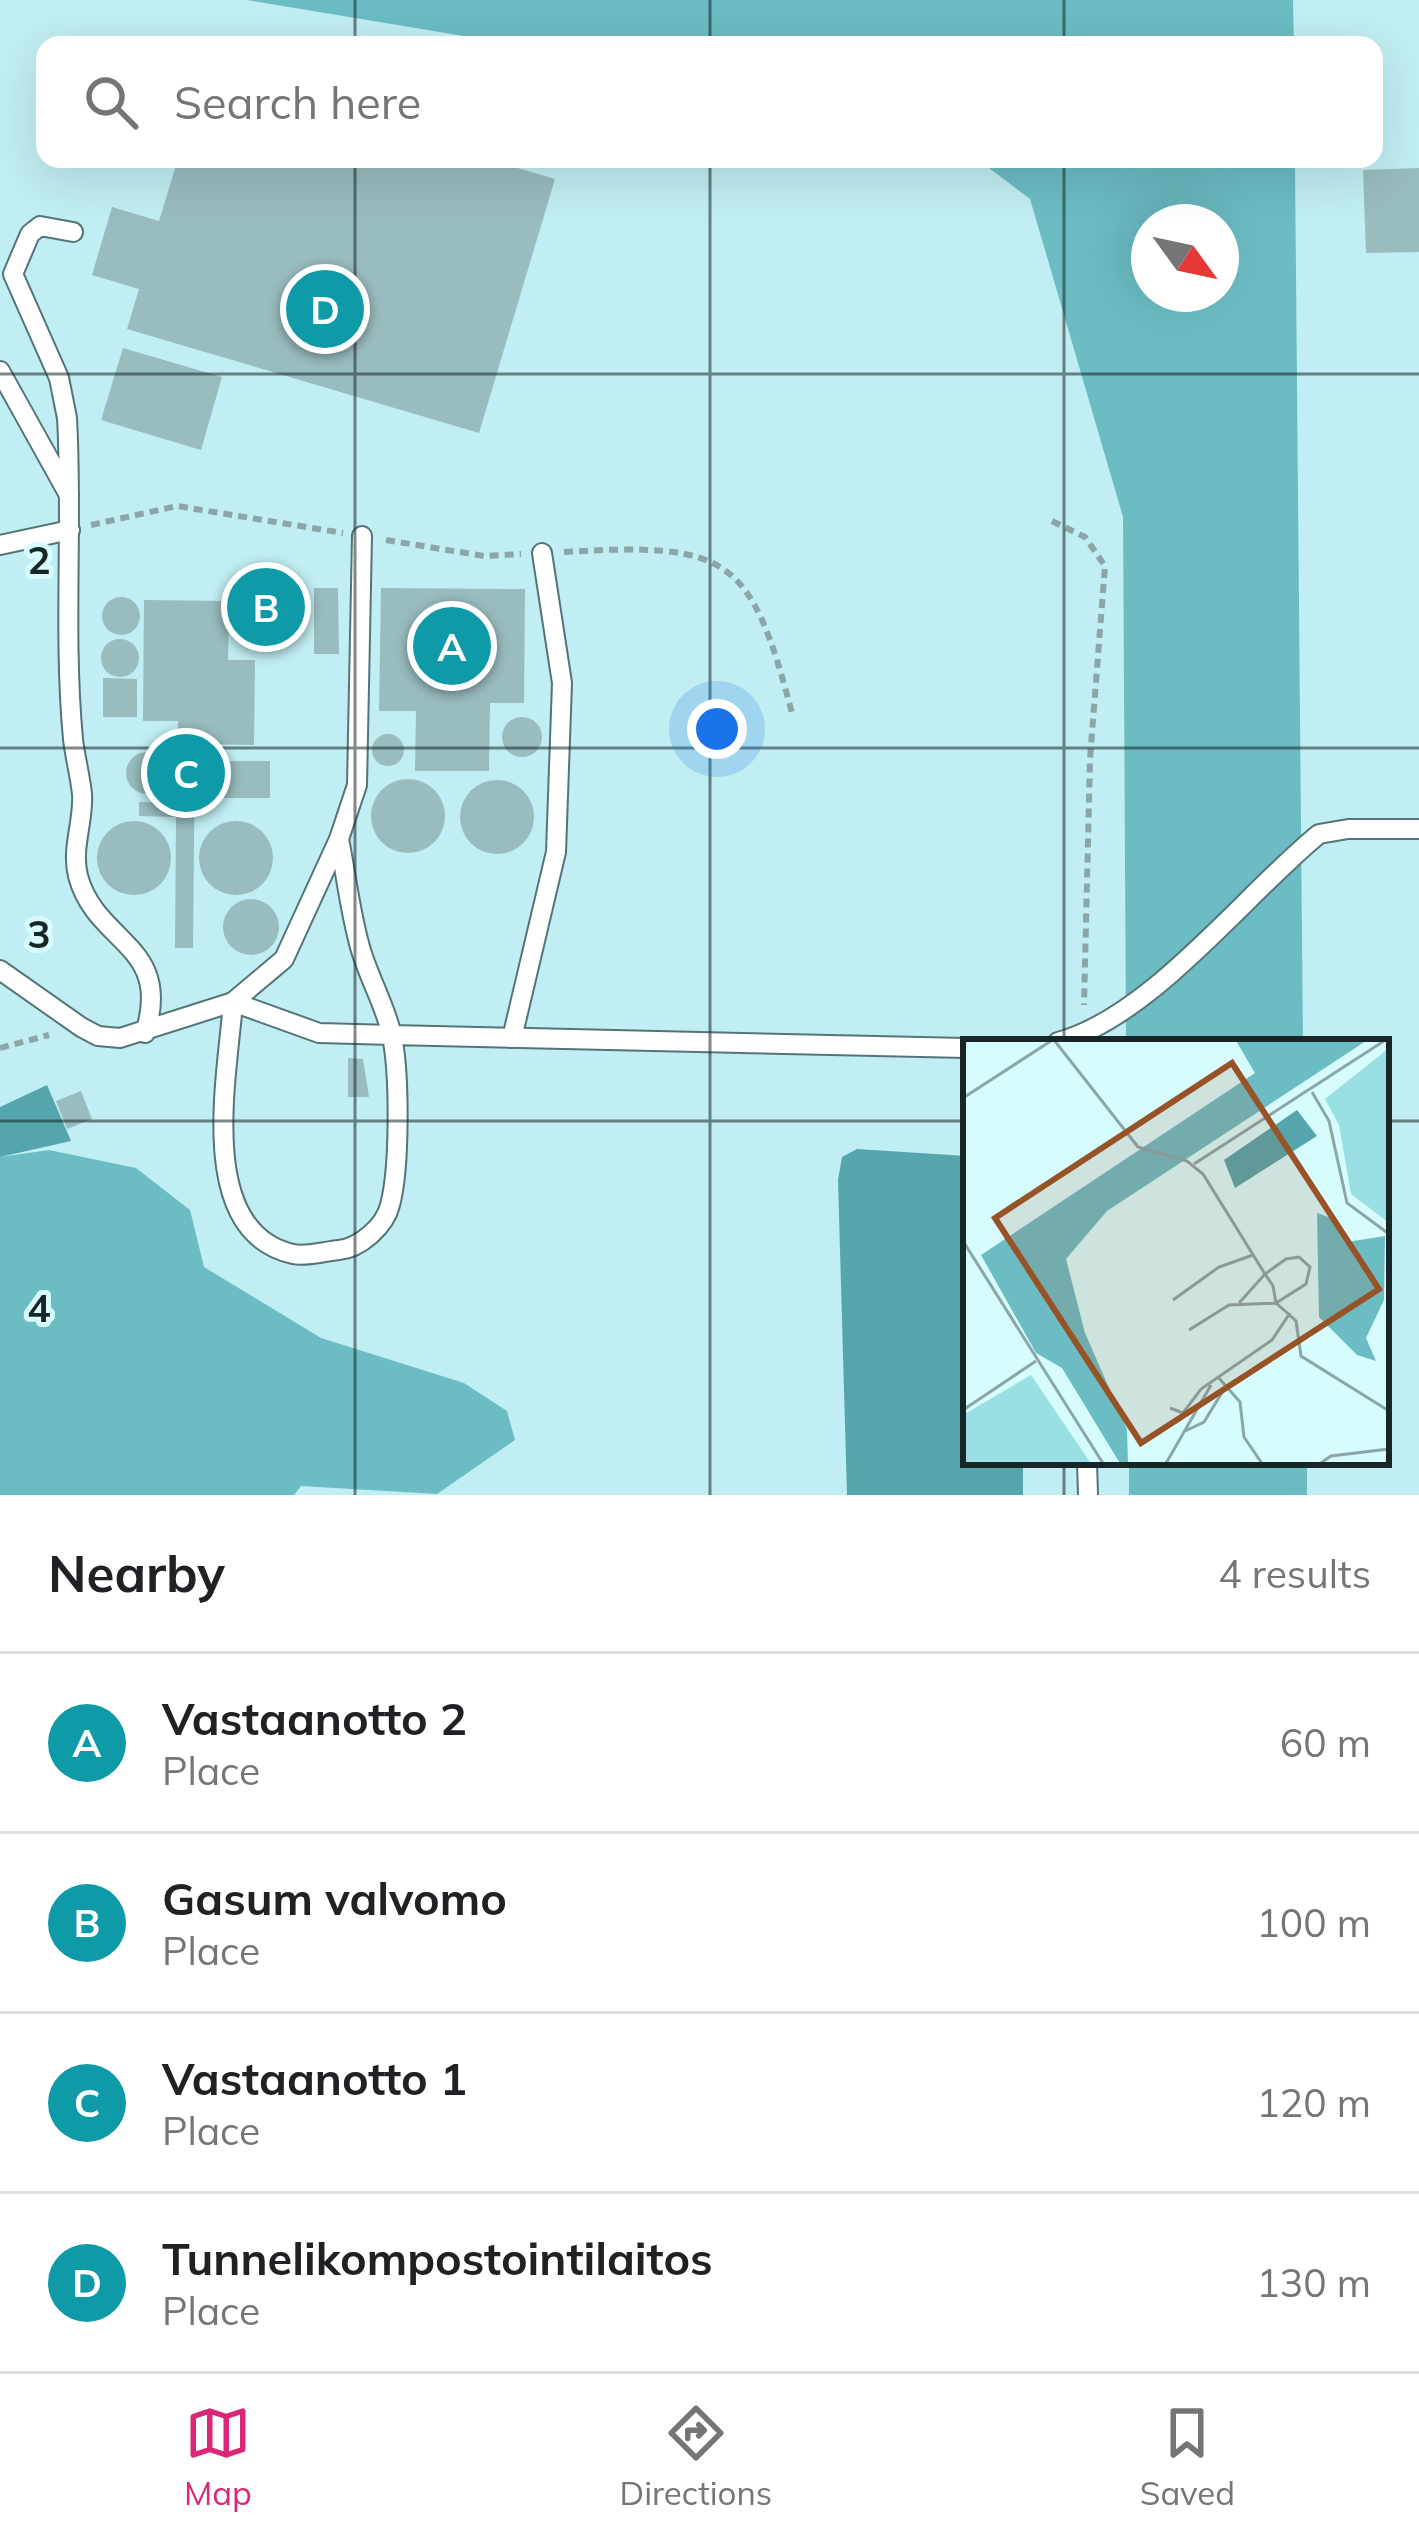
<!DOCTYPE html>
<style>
body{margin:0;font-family:Mulish,sans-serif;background:#f6f6f6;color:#202124}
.compass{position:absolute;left:1131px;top:204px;width:108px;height:108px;border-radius:50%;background:#fff;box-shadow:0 12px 48px #0002;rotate:123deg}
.you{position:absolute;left:717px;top:729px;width:42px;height:42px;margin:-30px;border:9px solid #fff;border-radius:50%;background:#1a73e8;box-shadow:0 0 0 18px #1a73e833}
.badge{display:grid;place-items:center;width:78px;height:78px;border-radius:50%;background:#db2777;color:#fff;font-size:39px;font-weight:700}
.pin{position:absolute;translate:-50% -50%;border:6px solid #fff;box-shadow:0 3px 12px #0006}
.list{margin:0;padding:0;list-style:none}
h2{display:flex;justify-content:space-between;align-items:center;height:156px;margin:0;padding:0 48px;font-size:51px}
h2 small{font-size:39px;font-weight:400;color:#757577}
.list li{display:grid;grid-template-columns:78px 1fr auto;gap:36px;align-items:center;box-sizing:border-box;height:180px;padding:0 48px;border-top:3px solid #e0e0e0}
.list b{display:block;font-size:45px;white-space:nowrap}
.list p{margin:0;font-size:39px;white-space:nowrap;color:#757577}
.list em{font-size:39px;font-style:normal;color:#757577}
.icon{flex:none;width:66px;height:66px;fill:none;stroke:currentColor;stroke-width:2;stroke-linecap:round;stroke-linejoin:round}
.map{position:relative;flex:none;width:1419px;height:1495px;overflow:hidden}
.search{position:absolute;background:#fff;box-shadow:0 12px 48px #0002;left:36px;right:36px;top:36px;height:132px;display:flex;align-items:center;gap:30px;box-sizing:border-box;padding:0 42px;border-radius:24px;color:#757577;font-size:45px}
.sheet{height:876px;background:#fff}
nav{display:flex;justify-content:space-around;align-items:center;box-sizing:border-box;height:168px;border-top:3px solid #e0e0e0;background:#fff;font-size:33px;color:#757577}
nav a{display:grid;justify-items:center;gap:6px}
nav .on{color:#db2777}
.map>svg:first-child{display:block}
.built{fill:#c1eef2}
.forest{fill:#6bbdc3;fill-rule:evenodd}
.water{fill:#55a6ac}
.building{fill:#99bcbe}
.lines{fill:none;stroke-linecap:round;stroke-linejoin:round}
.service-casing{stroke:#547578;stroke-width:22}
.path{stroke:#8aa6a7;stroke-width:6;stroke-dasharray:9 6;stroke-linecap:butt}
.service{stroke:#fff;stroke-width:18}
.grid{fill:none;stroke:#182627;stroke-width:3;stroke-opacity:0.55}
.inset-road{fill:none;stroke:#8ba6a8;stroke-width:3}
.view{fill:#975325;fill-opacity:0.15;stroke:#975325;stroke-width:6}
.inset-edge{fill:none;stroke:#182627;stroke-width:6}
.grid-label{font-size:39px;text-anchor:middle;font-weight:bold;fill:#182627;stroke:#d7fcfe;stroke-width:10;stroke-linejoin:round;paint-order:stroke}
</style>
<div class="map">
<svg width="1419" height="1495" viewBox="0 0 1419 1495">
<rect width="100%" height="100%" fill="#d7fcfe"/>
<g class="built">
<polygon points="0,0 247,0 517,45 45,45 45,159 977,159 1030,199 1123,517 1126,1042 966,1042 966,1462 1129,1462 1129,1495 0,1495"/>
<polygon points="1293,0 1419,0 1419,1495 1307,1495 1307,1462 1386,1462 1386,1042 1303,1042 1295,159 1374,159 1374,45 1294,45"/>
</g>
<g class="forest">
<polygon points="247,0 1293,0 1294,45 517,45"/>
<path d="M977,159H1295L1303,1042H1126L1123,517L1030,199ZM1149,222H1221V294H1149Z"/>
<polygon points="49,1150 136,1168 190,1210 204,1267 321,1338 464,1383 507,1411 515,1440 437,1494 301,1486 294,1495 0,1495 0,1157"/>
<rect x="1129" y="1462" width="178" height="33"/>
</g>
<g class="water">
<polygon points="47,1085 71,1141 0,1157 0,1107"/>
<polygon points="857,1149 966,1156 966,1462 1023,1462 1023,1495 847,1495 838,1180 842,1157"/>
</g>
<g class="building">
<polygon points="178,159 487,159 555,179 479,433 127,329 139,289 92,275 112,207 159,221"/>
<polygon points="1419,168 1419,252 1366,253 1363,170"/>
<polygon points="123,348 222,377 201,450 101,420"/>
<polygon points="253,574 276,574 279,639 255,640"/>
<polygon points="314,588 338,588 339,654 314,654"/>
<polygon points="381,588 525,589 524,703 490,703 489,771 415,771 416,711 379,711"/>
<circle cx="121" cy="616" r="19"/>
<polygon points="144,600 229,601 228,660 255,660 254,745 195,744 193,948 175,948 176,817 139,816 139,802 177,803 178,721 143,721"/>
<circle cx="120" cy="658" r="19"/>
<polygon points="103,678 137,679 137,717 103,717"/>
<circle cx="522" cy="737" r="20"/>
<circle cx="388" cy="750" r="16"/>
<circle cx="147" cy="773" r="21"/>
<polygon points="222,761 270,761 270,798 221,798"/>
<circle cx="408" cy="816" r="37"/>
<circle cx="497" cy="817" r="37"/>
<circle cx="236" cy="858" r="37"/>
<circle cx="134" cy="858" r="37"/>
<circle cx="251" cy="927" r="28"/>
<polygon points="348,1058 363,1059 369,1097 348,1097"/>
<polygon points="81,1091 92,1119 67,1129 56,1101"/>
</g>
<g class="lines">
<defs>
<g id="service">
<path d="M73,232L40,226L30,234L13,274L59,378L67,418C73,524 63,633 73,739C75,757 80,775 82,794C84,821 71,848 78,876C96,944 173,944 145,1033"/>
<polyline points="0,371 69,495"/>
<polyline points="0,545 70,530"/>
<path d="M339,839C346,874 350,912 360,947C368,976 384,1003 391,1032C400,1069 400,1168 390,1205C385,1226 360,1248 339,1250C326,1251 306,1257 293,1254C194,1232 228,1074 233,1002L319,1033L392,1035L966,1048"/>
<polyline points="0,970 81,1027 98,1036 120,1038 233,1002 284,959 339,839 357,785 362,536"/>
<polyline points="512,1038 556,852 562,683 542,553"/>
<path d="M1058,1042C1151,1017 1243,896 1319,834L1348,829H1419"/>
<polyline points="1087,1462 1088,1495"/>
</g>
</defs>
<use href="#service" class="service-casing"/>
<g class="path">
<polyline points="1052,521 1085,537 1105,566 1090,759 1084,1005"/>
<polyline points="91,525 177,506 343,533"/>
<polyline points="386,540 484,556 521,554"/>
<path d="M564,552C730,542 751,556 793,717"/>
<polyline points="0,1048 49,1035"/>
</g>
<use href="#service" class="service"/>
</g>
<path class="grid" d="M355,0V45M710,0V45M1064,0V45M355,159V1495M710,159V1495M1064,159V1042M0,374H1419M0,748H1419M0,1121H966M1386,1121H1419M1064,1462V1495"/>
<g transform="translate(963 1039)">
<rect width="426" height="426" fill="#d7fcfe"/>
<path d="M426,9V184L388,155L376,86L362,60ZM68,336L129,426H0V376Z" fill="#9adfe4"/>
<path d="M272,0H406L144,172L103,220L122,294L164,390L165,426H158L99,329L73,314L18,216L292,34ZM354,174L371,180L384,203L422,197L421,261L403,299L413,322L394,316L356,278Z" fill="#6bbdc3"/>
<path d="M334,71L354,97L272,149L261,121Z" fill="#55a6ac"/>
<path class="inset-road" d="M91,1L175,108L224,122L240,135L302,235L310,247L313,264L343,245L347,228L336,218L323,220L302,235L276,264M349,53L366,82L384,164L426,195M0,59L91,0M231,125L424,0M0,202L141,426M210,261L256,228L290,216M226,291L266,266L313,264L333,282L338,317L426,372M255,338L277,363L281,398L300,426M207,369L220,374L238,350L309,301L327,274M0,371L73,322M222,392L241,383L263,347M202,426L248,346M355,426L368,417L426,410"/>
<path class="view" d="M269,24L416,250L178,404L32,179Z"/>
<rect width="426" height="426" class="inset-edge"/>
</g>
<g class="grid-label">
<text x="39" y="574">2</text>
<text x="39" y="948">3</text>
<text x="39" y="1322">4</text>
</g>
</svg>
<svg class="compass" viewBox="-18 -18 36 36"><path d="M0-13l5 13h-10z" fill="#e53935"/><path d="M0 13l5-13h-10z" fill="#757577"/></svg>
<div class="you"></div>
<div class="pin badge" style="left:452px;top:646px;background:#0f9aa8">A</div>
<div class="pin badge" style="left:266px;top:607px;background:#0f9aa8">B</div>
<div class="pin badge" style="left:186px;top:773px;background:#0f9aa8">C</div>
<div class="pin badge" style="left:325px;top:309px;background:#0f9aa8">D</div>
<div class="search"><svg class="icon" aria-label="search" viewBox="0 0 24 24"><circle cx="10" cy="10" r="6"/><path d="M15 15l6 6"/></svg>Search here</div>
</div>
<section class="sheet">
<h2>Nearby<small>4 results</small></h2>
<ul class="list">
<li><span class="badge" style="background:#0f9aa8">A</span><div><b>Vastaanotto 2</b><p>Place</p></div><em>60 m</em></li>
<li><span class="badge" style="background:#0f9aa8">B</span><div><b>Gasum valvomo</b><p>Place</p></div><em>100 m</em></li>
<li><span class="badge" style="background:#0f9aa8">C</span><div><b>Vastaanotto 1</b><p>Place</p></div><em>120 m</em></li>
<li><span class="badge" style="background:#0f9aa8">D</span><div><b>Tunnelikompostointilaitos</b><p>Place</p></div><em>130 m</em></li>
</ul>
</section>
<nav>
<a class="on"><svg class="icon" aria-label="map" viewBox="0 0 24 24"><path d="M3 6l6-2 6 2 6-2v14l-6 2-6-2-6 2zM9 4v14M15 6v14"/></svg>Map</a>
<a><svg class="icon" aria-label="directions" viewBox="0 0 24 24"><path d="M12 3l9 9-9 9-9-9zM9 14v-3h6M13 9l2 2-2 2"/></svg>Directions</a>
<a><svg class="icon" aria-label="saved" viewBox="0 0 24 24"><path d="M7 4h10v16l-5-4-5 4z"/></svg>Saved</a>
</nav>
